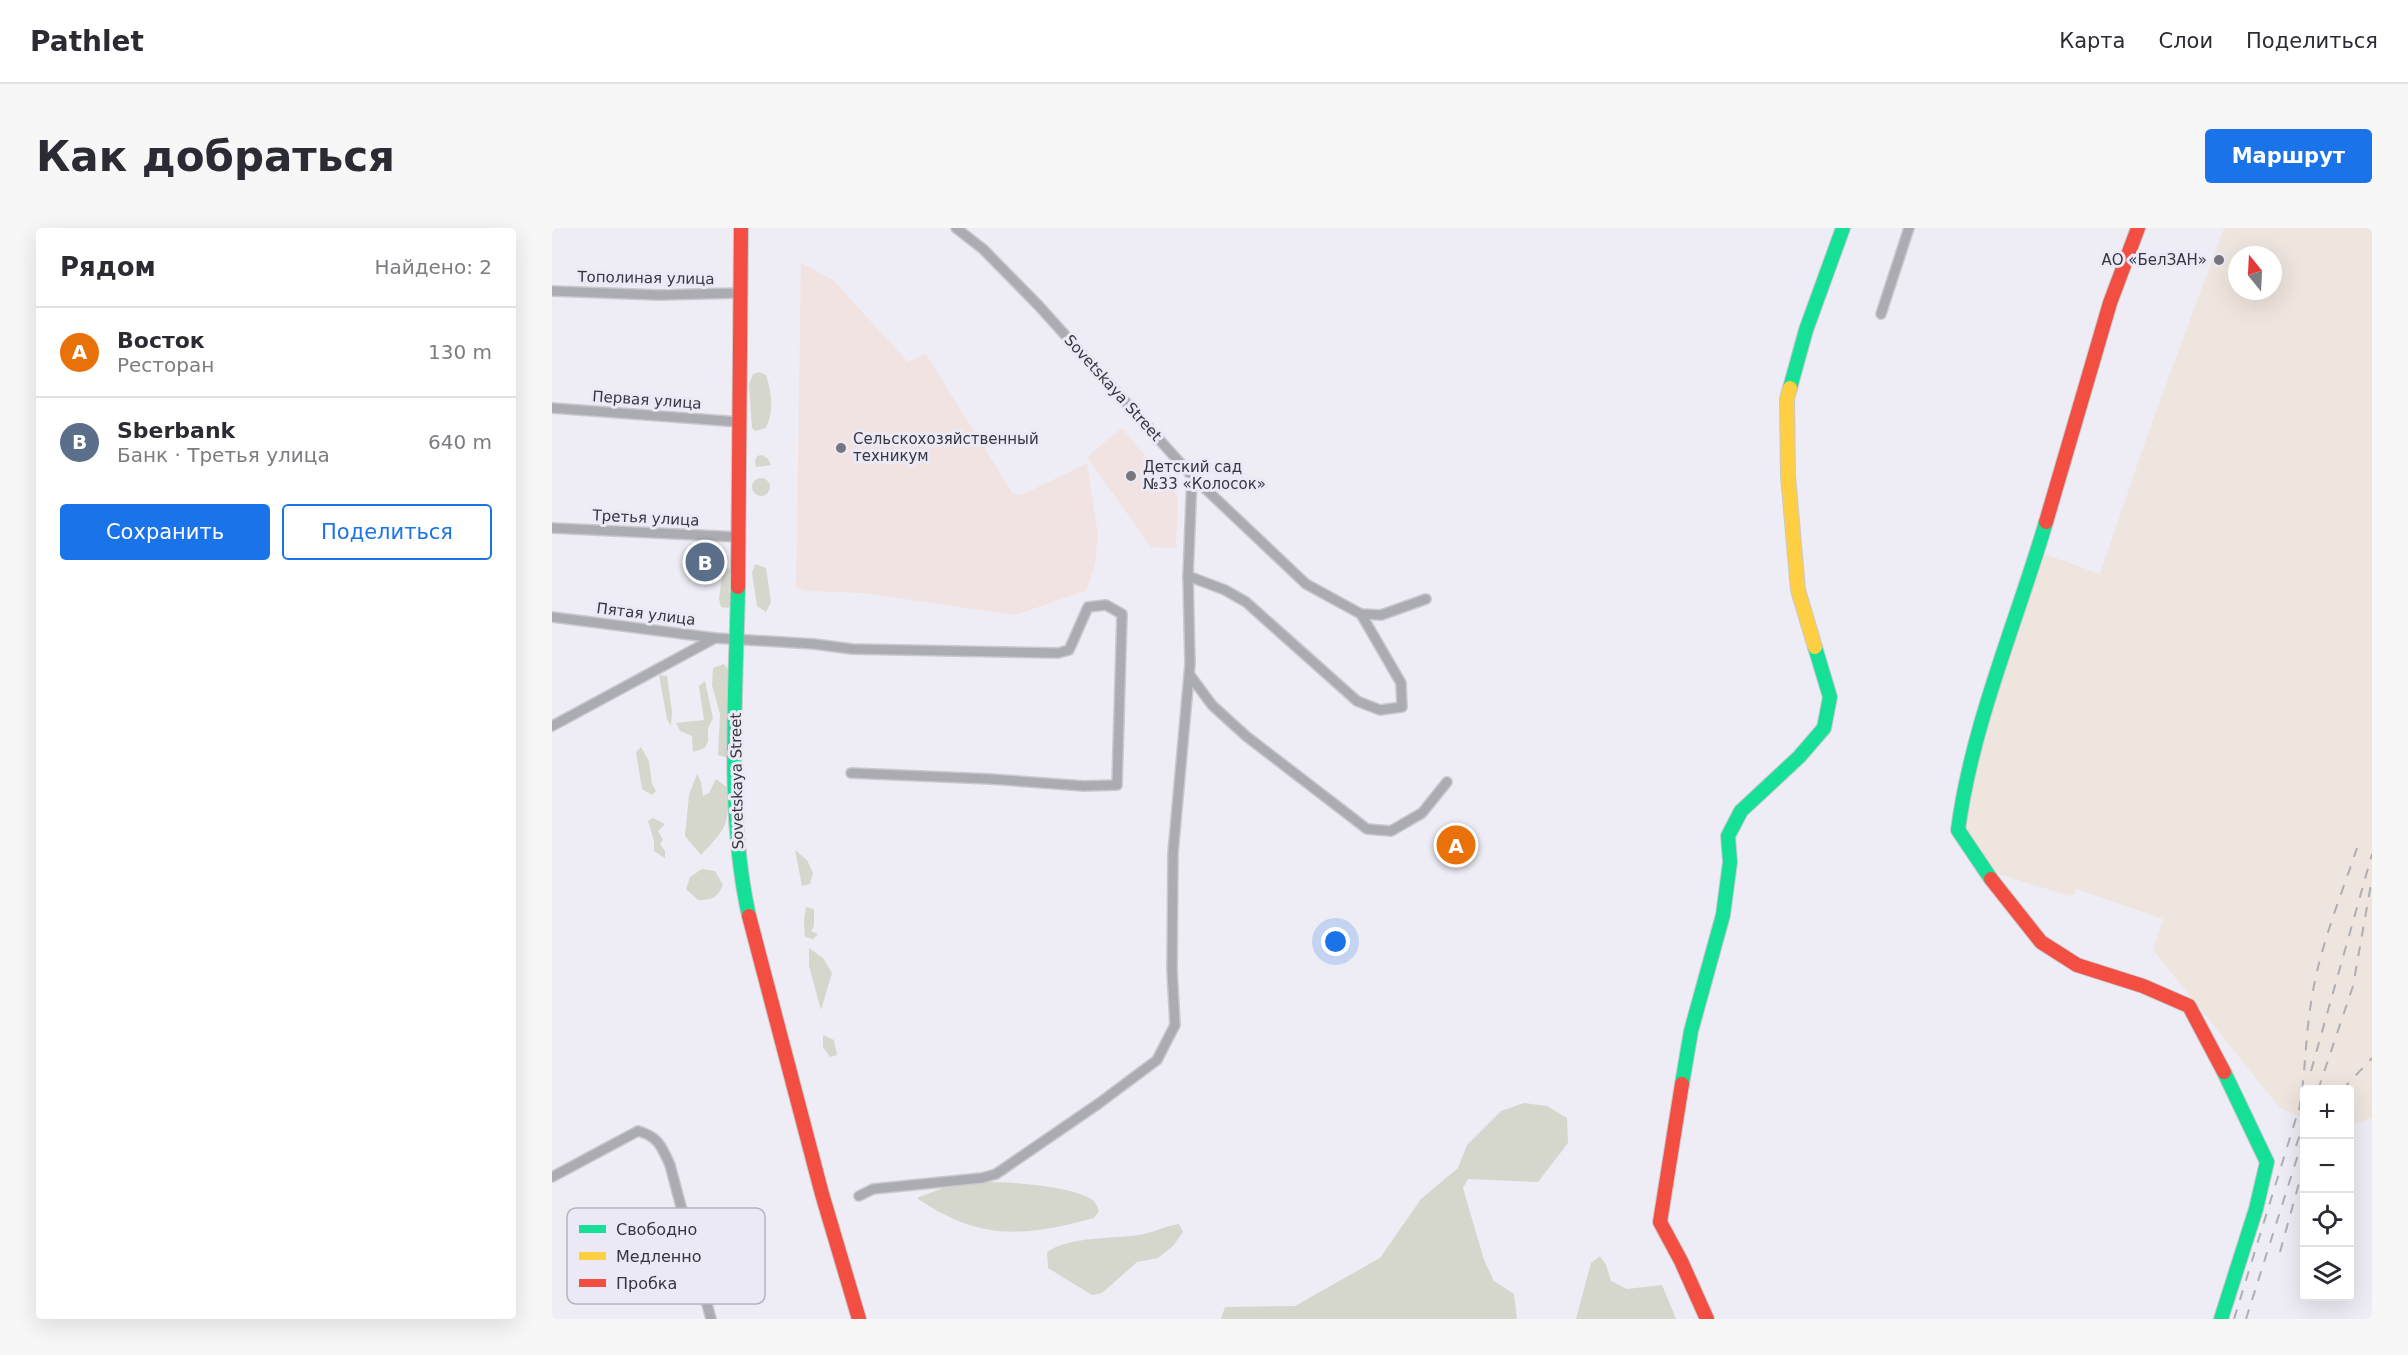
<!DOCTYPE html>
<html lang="ru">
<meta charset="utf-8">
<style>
body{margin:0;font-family:"DejaVu Sans",sans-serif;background:#f7f7f7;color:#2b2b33}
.controls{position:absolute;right:18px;bottom:18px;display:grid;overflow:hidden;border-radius:6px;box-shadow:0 6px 24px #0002}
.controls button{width:54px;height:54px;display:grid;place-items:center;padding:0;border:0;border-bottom:2px solid #e1e1e2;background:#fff;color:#2b2b33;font:30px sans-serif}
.compass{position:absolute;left:1676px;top:18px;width:54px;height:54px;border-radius:50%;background:#fff;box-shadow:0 6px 24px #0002;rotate:342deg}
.you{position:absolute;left:784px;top:714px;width:21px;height:21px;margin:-15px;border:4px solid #fff;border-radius:50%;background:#1a73e8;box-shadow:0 0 0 9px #1a73e833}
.badge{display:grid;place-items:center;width:39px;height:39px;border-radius:50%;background:#1a73e8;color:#fff;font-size:20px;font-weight:700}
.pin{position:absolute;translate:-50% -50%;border:3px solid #fff;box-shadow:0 2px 6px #0006}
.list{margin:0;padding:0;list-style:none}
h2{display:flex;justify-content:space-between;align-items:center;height:78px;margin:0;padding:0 24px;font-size:26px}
h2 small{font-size:20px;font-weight:400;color:#7c7c81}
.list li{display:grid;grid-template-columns:39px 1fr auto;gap:18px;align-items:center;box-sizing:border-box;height:90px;padding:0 24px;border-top:2px solid #e1e1e2}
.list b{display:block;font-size:22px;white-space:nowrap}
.list p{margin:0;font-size:20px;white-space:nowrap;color:#7c7c81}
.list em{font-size:20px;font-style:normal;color:#7c7c81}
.actions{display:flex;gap:12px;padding:18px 24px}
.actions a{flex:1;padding:14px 0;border:2px solid #1a73e8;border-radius:6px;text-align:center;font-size:21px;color:#1a73e8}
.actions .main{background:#1a73e8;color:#fff}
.icon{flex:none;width:33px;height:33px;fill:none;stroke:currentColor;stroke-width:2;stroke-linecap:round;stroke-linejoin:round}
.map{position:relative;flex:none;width:1820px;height:1091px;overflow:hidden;border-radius:6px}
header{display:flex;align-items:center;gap:36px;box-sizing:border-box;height:84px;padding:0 30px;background:#fff;border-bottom:2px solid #e1e1e2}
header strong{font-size:28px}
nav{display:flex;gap:33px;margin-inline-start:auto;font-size:21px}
.intro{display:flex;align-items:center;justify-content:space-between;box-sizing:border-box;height:144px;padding:0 36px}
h1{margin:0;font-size:42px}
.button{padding:15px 27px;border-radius:6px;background:#1a73e8;color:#fff;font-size:21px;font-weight:700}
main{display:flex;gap:36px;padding:0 36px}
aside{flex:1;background:#fff;border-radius:6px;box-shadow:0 6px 24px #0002}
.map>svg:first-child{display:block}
.industrial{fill:#eee5de;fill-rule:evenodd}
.education{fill:#f2e3e3}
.green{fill:#d6d7cc}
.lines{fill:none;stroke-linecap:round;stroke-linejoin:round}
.street-casing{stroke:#cac8ce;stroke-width:12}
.fast-casing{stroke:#cac8ce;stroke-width:16}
.slow-casing{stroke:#cac8ce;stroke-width:16}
.jam-casing{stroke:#cac8ce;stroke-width:16}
.street{stroke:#abacb2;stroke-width:9}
.fast{stroke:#16e098;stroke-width:14}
.slow{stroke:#ffcf43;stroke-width:14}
.jam{stroke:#f24e42;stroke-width:14}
.rail{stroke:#aeaeb3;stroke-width:2;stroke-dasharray:10 10;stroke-linecap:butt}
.poi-dot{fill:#77767c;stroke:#ece9f7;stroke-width:2}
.labels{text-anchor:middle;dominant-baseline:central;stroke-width:6;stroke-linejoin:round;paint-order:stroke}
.poi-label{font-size:15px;fill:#37363c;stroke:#ece9f7;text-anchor:start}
.street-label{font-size:15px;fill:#37363c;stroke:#ece9f7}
.key{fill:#ece9f7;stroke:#b6b3bf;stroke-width:1.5}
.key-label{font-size:16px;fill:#37363c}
</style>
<header>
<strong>Pathlet</strong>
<nav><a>Карта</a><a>Слои</a><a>Поделиться</a></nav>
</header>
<div class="intro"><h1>Как добраться</h1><a class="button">Маршрут</a></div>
<main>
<aside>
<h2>Рядом<small>Найдено: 2</small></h2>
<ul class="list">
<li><span class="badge" style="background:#e8710a">A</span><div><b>Восток</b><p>Ресторан</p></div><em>130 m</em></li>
<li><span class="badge" style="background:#5c6f8a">B</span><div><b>Sberbank</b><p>Банк · Третья улица</p></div><em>640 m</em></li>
</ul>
<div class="actions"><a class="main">Сохранить</a><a>Поделиться</a></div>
</aside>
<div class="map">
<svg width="1820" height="1091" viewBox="0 0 1820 1091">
<rect width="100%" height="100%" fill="#eeecf4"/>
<path class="industrial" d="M1672,0H1820V890L1798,897V862H1752V890L1727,879L1601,722L1611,691L1524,661L1522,667L1517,668L1438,643L1412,600L1417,558L1455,436L1492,326L1548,346L1594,211ZM1685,27H1721V63H1685Z"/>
<g class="education">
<polygon points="249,35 281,52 356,134 374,126 461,266 470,267 535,235 546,307 543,335 536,359 533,363 463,387 311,365 258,363 244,360"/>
<polygon points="570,200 626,268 624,320 599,319 535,229"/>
</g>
<g class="green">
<path d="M207,144L214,147C220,165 222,183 214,200L203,203L200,200L197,156L201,146Z"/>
<polygon points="210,227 216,231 219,237 204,239 203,233 205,228"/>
<circle cx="209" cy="259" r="9"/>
<polygon points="203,336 214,340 219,374 214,384 205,378 200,345"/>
<polygon points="171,340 179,341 182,354 177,361 180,376 176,380 169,379 167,371"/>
<polygon points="172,436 177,443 177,530 166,527 168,486 160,457 161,440"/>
<polygon points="107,447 115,448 120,484 119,498 115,491"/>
<polygon points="153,453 161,490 156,500 156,513 153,520 141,524 140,508 128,503 124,495 152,492 147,458"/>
<polygon points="89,519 97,533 100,556 104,563 100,567 90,561 84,524"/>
<path d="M145,546L149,554L151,568L157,565L164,551L177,561C175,600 176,598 149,627L133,608L137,567Z"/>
<polygon points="101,590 113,596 106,603 111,612 108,616 113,623 113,630 102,623 102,613 96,593"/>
<polygon points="243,622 255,632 261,645 258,656 250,658"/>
<path d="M150,641L163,643L171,657C165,670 160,672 146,672L134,661L138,649Z"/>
<polygon points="254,679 262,681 262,698 259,703 266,706 261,711 253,709 252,693"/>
<polygon points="257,720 271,730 280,745 269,782 257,738"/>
<polygon points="271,807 282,812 285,827 278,829 271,819"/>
<polygon points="972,875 995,878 1015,890 1016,915 986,954 916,951 911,960 932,1032 942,1053 962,1066 965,1091 669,1091 673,1079 743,1078 828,1030 869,971 906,940 915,917 949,883"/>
<path d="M435,954C460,954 519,958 539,971C544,974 545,978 547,983L542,990C472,1009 427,1013 365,970L391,960Z"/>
<path d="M627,996L631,1004L621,1018L606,1030L585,1034L550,1065L540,1067L496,1040L495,1024C519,1008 558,1011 587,1007C601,1005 613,998 627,996Z"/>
<polygon points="1048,1028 1054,1037 1059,1053 1075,1061 1110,1057 1124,1091 1024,1091 1039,1035"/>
</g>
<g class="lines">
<defs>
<g id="street">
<polyline points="404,0 431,21 487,78 640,248 754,356 809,386 829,387 874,371"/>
<polyline points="0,63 106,67 188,65"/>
<polyline points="1329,86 1357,0"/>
<polyline points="0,180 188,194"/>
<polyline points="0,300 187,309"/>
<polyline points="636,348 673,362 694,374 805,473 828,482 850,479 849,455 809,386"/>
<polyline points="0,389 163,410 262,416 300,421 506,425 517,422 536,379 554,377 570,386 565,557 532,558 438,551 299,545"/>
<polyline points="637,446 660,477 694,508 815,601 839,603 870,585 895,554"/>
<polyline points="0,498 163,410"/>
<path d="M0,949L86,903C106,908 110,919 118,937L159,1091"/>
<polyline points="307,968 321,961 430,950 444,946 546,876 605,832 623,797 620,742 621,625 638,436 636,348 640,248"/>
</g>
<g id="fast">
<polyline points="1238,160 1254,102 1291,0"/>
<path d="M186,359C184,464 174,586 197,688"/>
<path d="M1439,651L1406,602C1420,496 1464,396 1494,294"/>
<polyline points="1130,856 1139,803 1171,687 1178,634 1176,608 1189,583 1247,529 1272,500 1278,469 1263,419"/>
<polyline points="1669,1091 1704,981 1715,934 1672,844"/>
</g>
<polyline id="slow" points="1238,160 1235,171 1236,248 1246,362 1263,419"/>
<g id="jam">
<polyline points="1494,294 1558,75 1586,0"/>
<polyline points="186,359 189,0"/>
<polyline points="1439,651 1489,714 1525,737 1591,758 1637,778 1672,844"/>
<polyline points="197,688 270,966 307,1091"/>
<polyline points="1130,856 1108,994 1129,1033 1155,1091"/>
</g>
</defs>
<use href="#street" class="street-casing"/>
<use href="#fast" class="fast-casing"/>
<use href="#slow" class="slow-casing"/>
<use href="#jam" class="jam-casing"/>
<use href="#street" class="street"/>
<use href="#fast" class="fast"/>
<use href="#slow" class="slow"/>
<use href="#jam" class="jam"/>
<g class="rail">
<polyline points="1759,843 1820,626"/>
<polyline points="1766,862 1801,758 1819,656"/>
<polyline points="1790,862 1820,830"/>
<path d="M1747,882C1754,845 1753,807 1760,769C1768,718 1789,668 1805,620"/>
<polyline points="1744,918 1752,895"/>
<polyline points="1728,1024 1752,937"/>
<polyline points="1682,1091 1745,887"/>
<polyline points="1694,1091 1751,911"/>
</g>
</g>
<g class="poi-dot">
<circle cx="1667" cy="32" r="6"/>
<circle cx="289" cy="220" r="6"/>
<circle cx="579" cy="248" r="6"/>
</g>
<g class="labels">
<g class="poi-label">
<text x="1655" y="32" text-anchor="end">АО «БелЗАН»</text>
<text x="301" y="211">Сельскохозяйственный<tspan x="301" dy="17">техникум</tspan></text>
<text x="591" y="239">Детский сад<tspan x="591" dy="17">№33 «Колосок»</tspan></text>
</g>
<g class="street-label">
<text transform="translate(94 50) rotate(1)">Тополиная улица</text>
<text transform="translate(561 160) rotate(48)">Sovetskaya Street</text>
<text transform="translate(95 172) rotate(4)">Первая улица</text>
<text transform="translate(94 290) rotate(3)">Третья улица</text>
<text transform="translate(94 386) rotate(7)">Пятая улица</text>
<text transform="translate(185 553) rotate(-91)">Sovetskaya Street</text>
</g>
</g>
<rect x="15" y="980" width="198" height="96" rx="9" class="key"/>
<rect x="27" y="997" width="27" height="8" fill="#16e098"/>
<rect x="27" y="1024" width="27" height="8" fill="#ffcf43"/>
<rect x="27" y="1051" width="27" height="8" fill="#f24e42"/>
<g class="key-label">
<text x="64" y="1007">Свободно</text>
<text x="64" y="1034">Медленно</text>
<text x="64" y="1061">Пробка</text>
</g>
</svg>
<div class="controls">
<button>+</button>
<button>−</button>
<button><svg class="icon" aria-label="locate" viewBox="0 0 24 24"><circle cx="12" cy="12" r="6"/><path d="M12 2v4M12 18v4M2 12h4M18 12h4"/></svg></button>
<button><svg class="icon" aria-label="layers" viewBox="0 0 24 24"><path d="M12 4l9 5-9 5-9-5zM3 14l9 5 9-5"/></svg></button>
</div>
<svg class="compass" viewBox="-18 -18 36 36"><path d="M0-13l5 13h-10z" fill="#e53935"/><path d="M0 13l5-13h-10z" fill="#7c7c81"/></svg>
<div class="you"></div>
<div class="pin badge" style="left:904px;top:617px;background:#e8710a">A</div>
<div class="pin badge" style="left:153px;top:334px;background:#5c6f8a">B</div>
</div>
</main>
